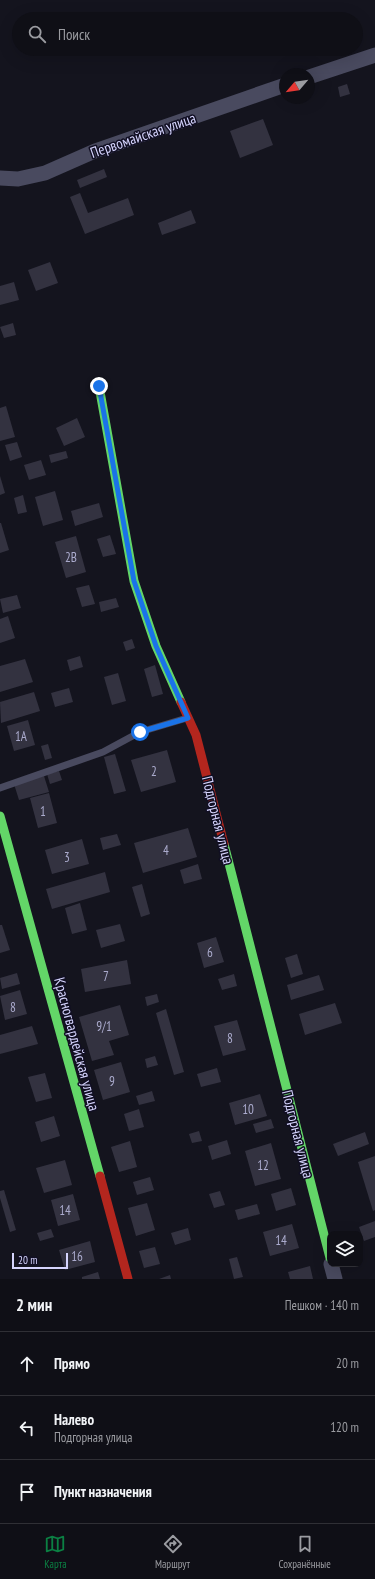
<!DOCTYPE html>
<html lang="ru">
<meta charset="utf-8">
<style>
body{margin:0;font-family:"PT Sans Narrow",sans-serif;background:#1d1d23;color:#f1f3f6}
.controls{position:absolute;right:12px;bottom:12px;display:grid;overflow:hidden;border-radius:8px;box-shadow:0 4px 16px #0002}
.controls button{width:36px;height:36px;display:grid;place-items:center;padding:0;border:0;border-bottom:1px solid #2f2f35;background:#0f0f16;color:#f1f3f6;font:20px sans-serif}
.compass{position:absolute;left:279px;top:68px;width:36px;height:36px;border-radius:50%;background:#0f0f16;box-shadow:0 4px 16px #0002;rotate:241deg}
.scale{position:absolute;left:12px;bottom:10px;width:56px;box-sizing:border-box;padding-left:4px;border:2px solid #d5d4fd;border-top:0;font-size:11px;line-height:14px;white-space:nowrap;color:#d5d4fd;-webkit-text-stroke:3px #110f23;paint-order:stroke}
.stop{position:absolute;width:12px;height:12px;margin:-9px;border:3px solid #1a73e8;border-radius:50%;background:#fff}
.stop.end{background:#1a73e8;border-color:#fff;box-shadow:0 1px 4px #0008}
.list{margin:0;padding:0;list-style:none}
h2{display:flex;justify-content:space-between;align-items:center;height:52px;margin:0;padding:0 16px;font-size:17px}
h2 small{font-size:13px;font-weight:400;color:#9b9ca1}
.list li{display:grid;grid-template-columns:26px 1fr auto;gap:12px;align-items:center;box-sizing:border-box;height:64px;padding:0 16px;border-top:1px solid #2f2f35}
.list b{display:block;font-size:15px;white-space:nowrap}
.list p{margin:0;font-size:13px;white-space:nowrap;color:#9b9ca1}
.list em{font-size:13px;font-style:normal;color:#9b9ca1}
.icon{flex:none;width:22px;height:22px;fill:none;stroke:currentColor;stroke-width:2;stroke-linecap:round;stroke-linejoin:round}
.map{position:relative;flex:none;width:375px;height:1279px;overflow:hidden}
.search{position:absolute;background:#0f0f16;box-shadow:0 4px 16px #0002;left:12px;right:12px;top:12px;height:44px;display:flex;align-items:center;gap:10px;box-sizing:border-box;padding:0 14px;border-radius:22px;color:#9b9ca1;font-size:15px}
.sheet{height:244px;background:#0f0f16}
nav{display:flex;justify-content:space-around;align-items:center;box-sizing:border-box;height:56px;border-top:1px solid #2f2f35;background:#0f0f16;font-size:11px;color:#9b9ca1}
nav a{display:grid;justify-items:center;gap:2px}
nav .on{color:#0b8043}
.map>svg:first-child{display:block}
.building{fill:#333240}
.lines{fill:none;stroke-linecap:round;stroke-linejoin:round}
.lane{stroke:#494a5f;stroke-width:7}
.street{stroke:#494a5f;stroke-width:15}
.fast{stroke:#63d668;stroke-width:9}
.jam{stroke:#b3261e;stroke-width:9}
.route{stroke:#1a73e8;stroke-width:5}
.labels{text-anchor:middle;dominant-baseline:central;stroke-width:3;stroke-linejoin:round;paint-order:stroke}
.number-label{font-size:13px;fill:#acacce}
.street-label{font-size:15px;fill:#d5d4fd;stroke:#110f23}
</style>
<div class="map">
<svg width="375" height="1279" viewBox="0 0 375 1279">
<rect width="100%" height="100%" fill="#14141e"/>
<g class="building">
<polygon points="347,84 350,94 340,97 338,87"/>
<polygon points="263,119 273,145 240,158 230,131"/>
<polygon points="104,169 107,177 80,188 77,180"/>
<polygon points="80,193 88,213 128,198 134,215 85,234 70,197"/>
<polygon points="191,210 196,223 162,235 158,223"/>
<polygon points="50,262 58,283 36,291 28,270"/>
<polygon points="14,282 19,300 0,305 0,286"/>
<polygon points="13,323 16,335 4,338 0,327"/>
<polygon points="6,406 15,437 0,441 0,408"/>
<polygon points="77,418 85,437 64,446 56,428"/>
<polygon points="17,442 22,457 10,461 5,445"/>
<polygon points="66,451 68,458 51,463 49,455"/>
<polygon points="41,460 46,475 29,480 24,465"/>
<polygon points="0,476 5,493 0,495"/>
<polygon points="55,491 63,520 43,526 35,497"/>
<polygon points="23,495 27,512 18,514 14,498"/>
<polygon points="99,503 103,517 75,526 71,511"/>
<polygon points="0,523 1,523 9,550 0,553"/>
<polygon points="110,535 116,554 103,557 97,539"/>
<polygon points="76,536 86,572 66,578 55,542"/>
<polygon points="89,585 95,604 82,607 76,588"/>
<polygon points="17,595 21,608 3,613 0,599"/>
<polygon points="116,598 119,607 101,612 99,602"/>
<polygon points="8,616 15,638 0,643 0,619"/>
<polygon points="132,639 135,648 126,651 123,642"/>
<polygon points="80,656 83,667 70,671 67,660"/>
<polygon points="25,659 33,682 0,692 0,666"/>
<polygon points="155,665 163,694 152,697 144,669"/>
<polygon points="118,673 126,701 112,705 104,677"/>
<polygon points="69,688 73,702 55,707 51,693"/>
<polygon points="34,692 40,711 1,723 0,702"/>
<polygon points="28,720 35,745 14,751 7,726"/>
<polygon points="48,744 52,758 45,760 41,746"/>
<polygon points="167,750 176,782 141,792 131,760"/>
<polygon points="115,754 126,791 114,794 104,757"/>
<polygon points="59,771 62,780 50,784 47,774"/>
<polygon points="44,776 49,792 19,800 14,784"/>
<polygon points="49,793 57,823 38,828 30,798"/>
<polygon points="188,828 197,857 143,873 134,843"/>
<polygon points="117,834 121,845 103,850 100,838"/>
<polygon points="82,839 89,864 52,874 45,850"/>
<polygon points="198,864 202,879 184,884 180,870"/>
<polygon points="105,872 110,892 52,909 46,889"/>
<polygon points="142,884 150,914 141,917 132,887"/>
<polygon points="80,903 87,930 72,934 65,908"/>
<polygon points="120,924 125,941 101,948 96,930"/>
<polygon points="0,925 2,925 10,950 0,953"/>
<polygon points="216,937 224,962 204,968 197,943"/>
<polygon points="297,954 303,974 291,978 285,958"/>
<polygon points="127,960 131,984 85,992 81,969"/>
<polygon points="17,973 20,984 2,989 0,978"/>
<polygon points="234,974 237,986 222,990 218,979"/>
<polygon points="319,975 324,990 291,1000 287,985"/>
<polygon points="20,990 27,1014 5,1020 0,996"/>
<polygon points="157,994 159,1002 147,1006 145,997"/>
<polygon points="335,1003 342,1023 305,1035 299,1014"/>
<polygon points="120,1005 129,1035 109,1041 114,1055 92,1061 79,1017"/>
<polygon points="166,1009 184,1072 174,1075 156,1013"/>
<polygon points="237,1020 246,1050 223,1056 214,1026"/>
<polygon points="32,1026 38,1044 0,1054 0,1035"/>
<polygon points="155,1056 158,1065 147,1068 145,1059"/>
<polygon points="121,1062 130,1092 103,1100 94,1070"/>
<polygon points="217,1068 221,1082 201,1087 197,1074"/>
<polygon points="45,1073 52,1098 36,1102 28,1077"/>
<polygon points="152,1091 155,1101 139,1105 136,1096"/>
<polygon points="260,1094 267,1116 235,1125 229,1103"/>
<polygon points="139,1109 144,1127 129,1131 124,1114"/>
<polygon points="54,1116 60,1136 41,1142 35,1122"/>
<polygon points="271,1119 274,1128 256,1133 253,1124"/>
<polygon points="199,1131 202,1141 192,1143 189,1134"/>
<polygon points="365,1132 369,1144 338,1156 333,1144"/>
<polygon points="227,1140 231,1154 212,1160 208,1146"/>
<polygon points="130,1141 137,1167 119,1172 111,1147"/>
<polygon points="271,1143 281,1179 255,1186 245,1151"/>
<polygon points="375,1156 375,1210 373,1211 358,1162"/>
<polygon points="65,1160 72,1185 44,1193 36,1168"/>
<polygon points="150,1177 154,1190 137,1195 133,1182"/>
<polygon points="291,1188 296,1205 276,1211 271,1194"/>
<polygon points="4,1190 16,1230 10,1232 0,1198 0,1191"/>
<polygon points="220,1191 225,1205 214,1208 209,1194"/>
<polygon points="73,1194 80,1220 58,1226 51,1200"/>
<polygon points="147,1203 155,1230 136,1236 128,1208"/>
<polygon points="257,1204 260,1214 238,1220 235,1210"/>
<polygon points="375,1221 375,1237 364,1241 359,1227"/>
<polygon points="292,1224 299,1248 270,1256 263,1232"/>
<polygon points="188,1228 191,1240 175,1245 171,1233"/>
<polygon points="51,1229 54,1237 40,1241 37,1233"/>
<polygon points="90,1241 95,1262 65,1270 59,1250"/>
<polygon points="155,1247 160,1264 144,1268 139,1251"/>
<polygon points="237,1257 243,1277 234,1279 229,1259"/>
<polygon points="310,1266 313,1279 290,1279 288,1272"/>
<polygon points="98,1272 100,1279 82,1279 82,1277"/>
<polygon points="170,1275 171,1279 159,1279"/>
</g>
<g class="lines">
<polyline class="lane" points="0,788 103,752 140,732 187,718"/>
<g class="street">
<polyline points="309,77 375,55"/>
<polyline points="0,178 18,179 45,173 95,151 285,85"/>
<polyline points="331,1264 335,1279"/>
</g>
<g class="fast">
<polyline points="99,386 134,581 156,646 181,702"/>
<polyline points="0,816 100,1176"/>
<polyline points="224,844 330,1258"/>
</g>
<g class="jam">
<polyline points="181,702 196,735 224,844"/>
<polyline points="100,1176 128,1279"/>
</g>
</g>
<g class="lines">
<polyline class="route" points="99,386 134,581 156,646 188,718 140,732"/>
</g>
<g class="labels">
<g class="number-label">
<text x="71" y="557">2В</text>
<text x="21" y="736">1А</text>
<text x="154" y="771">2</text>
<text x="43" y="811">1</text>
<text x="166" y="850">4</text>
<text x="67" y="857">3</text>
<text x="210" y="952">6</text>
<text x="106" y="976">7</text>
<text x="13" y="1007">8</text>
<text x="104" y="1026">9/1</text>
<text x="230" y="1038">8</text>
<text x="112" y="1081">9</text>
<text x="248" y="1109">10</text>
<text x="263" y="1165">12</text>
<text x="65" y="1210">14</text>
<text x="281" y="1240">14</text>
<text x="77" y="1256">16</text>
</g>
<g class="street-label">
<text transform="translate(143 135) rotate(-19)">Первомайская улица</text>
<text transform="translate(218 820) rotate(76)">Подгорная улица</text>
<text transform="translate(77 1044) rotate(75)">Красногвардейская улица</text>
<text transform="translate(298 1134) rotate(76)">Подгорная улица</text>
</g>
</g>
</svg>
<div class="controls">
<button><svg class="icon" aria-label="layers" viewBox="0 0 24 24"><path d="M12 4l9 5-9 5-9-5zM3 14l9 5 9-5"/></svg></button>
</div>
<svg class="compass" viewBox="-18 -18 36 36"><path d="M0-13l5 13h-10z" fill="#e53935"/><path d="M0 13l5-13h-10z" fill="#9b9ca1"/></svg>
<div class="scale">20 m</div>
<div class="stop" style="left:140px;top:732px"></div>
<div class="stop end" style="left:99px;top:386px"></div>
<div class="search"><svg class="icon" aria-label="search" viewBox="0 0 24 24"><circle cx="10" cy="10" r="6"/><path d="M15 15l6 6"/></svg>Поиск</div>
</div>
<section class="sheet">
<h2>2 мин<small>Пешком · 140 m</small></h2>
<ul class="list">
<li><svg class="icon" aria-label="ahead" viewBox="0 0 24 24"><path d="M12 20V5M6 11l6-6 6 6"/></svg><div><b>Прямо</b></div><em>20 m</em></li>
<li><svg class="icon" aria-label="left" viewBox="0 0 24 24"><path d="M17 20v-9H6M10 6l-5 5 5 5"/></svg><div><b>Налево</b><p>Подгорная улица</p></div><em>120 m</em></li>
<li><svg class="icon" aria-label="arrive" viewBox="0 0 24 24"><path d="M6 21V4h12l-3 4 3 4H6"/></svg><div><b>Пункт назначения</b></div></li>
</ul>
</section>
<nav>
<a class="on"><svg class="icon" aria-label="map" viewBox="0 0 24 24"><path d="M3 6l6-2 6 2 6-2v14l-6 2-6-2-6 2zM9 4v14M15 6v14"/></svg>Карта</a>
<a><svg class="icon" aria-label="directions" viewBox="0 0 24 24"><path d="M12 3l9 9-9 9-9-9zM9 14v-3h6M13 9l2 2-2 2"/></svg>Маршрут</a>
<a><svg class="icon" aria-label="saved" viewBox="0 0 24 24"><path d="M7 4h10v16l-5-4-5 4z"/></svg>Сохранённые</a>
</nav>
